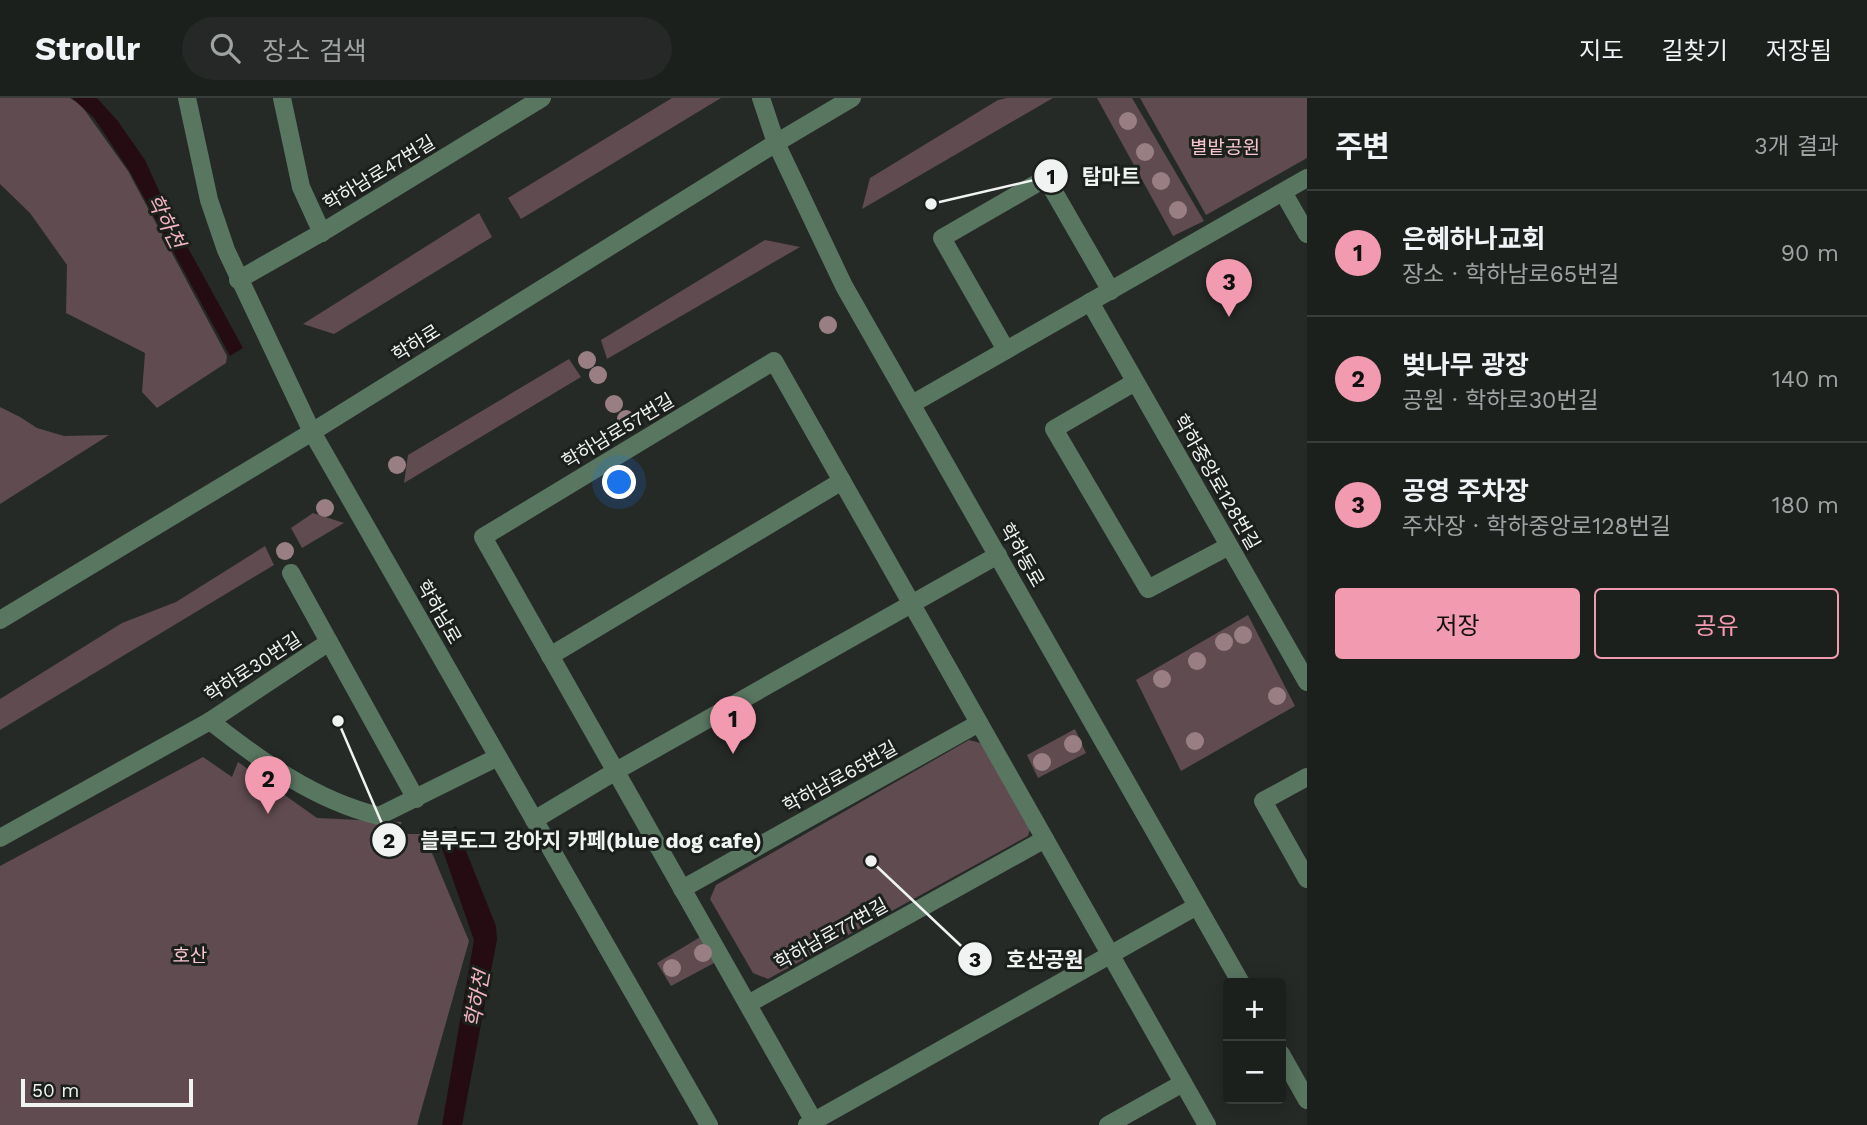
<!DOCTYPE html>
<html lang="ko">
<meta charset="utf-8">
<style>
body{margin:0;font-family:"Work Sans","Noto Sans KR",sans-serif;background:#252826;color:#f1f3f6}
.controls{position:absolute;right:21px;bottom:21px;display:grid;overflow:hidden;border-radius:7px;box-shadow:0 4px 18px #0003}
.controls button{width:63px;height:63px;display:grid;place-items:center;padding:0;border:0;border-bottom:2px solid #3a3e3b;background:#1c201d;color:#f1f3f6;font:35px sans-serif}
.scale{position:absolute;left:21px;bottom:18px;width:172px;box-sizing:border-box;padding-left:7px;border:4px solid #f0f3f1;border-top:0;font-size:19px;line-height:24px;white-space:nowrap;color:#f0f3f1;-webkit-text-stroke:5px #1c201d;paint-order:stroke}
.you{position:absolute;left:620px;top:385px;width:24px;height:24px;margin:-18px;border:5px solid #fff;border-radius:50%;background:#1a73e8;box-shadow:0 0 0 10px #1a73e833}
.badge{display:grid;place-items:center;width:46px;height:46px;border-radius:50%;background:#f29aaf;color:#111;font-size:23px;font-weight:700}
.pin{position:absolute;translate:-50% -58px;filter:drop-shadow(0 2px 4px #0008)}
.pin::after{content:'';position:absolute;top:37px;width:24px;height:21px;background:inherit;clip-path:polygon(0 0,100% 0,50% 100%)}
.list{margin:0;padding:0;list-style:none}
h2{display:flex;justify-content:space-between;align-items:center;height:91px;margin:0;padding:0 28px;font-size:30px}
h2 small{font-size:23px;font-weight:400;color:#a0a3a4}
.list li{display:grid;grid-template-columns:46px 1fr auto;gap:21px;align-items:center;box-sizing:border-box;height:126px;padding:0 28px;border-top:2px solid #3a3e3b}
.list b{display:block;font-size:26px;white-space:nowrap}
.list p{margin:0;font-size:23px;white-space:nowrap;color:#a0a3a4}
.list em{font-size:23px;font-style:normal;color:#a0a3a4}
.actions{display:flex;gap:14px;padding:21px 28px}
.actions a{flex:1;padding:16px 0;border:2px solid #f29aaf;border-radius:7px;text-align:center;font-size:24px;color:#f29aaf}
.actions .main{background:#f29aaf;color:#111}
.icon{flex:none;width:38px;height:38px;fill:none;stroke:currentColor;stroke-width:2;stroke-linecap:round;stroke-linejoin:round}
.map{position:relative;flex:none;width:1307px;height:1027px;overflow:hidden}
header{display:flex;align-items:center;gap:42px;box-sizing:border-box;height:98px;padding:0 35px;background:#1c201d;border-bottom:2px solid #3a3e3b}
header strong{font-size:33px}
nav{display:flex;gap:38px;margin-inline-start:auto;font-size:24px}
.search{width:490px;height:63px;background:#252826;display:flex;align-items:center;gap:18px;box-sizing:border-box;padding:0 24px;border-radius:38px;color:#a0a3a4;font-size:26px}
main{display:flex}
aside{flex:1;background:#1c201d}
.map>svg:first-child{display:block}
.green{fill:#5f4b50}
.water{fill:#250b12}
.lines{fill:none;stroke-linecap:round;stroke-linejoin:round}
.minor{stroke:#597661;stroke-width:18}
.tree{fill:#997f83}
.labels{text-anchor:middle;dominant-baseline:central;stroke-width:6;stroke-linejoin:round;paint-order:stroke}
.park-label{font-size:19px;fill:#f7c4cf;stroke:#1c201d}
.street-label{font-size:19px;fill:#f0f3f1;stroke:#1c201d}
.water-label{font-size:21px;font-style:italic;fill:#f3b3c1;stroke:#1c201d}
.leader{fill:none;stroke:#f0f3f1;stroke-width:2.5}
.callout-dot{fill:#f0f3f1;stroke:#1c201d;stroke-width:2.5}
.mark-label{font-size:21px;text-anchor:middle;font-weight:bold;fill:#111}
.callout-label{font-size:21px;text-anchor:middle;font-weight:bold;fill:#f0f3f1;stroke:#1c201d;stroke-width:6;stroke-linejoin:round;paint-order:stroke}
</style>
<header>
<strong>Strollr</strong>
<div class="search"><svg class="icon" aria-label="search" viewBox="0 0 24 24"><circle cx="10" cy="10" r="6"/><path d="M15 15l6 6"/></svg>장소 검색</div>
<nav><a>지도</a><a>길찾기</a><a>저장됨</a></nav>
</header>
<main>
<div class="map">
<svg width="1307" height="1027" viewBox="0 0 1307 1027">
<rect width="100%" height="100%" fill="#262a27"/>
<g class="green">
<polygon points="0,0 70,0 81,7 128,73 227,258 226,265 157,310 142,294 145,255 66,215 67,167 30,115 0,86"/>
<polygon points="672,0 721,0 521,121 508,100"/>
<polygon points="1007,0 1053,0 862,111 870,80 998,2"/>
<polygon points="1097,0 1132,0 1204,123 1173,138"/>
<polygon points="1140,0 1307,0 1307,60 1206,117"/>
<polygon points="479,115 492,139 334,236 303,226"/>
<polygon points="765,142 800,149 607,261 601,242"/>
<polygon points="569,261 581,279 404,385 408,357"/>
<polygon points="0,309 20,319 37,330 64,338 109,337 0,406"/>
<polygon points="313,415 344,425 302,450 291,430"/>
<polygon points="265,448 274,467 0,632 0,601 122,525 176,504"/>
<polygon points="1248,517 1295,608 1181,673 1136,582"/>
<polygon points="1075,631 1086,655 1038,680 1027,657"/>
<polygon points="969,642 988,647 1032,724 1028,738 768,881 753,875 710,801 716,787"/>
<polygon points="203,659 232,679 238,664 317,720 402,724 396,736 424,736 469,843 417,1027 0,1027 0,768"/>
<polygon points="702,838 716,864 671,888 657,865"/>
</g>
<g class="water">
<polygon points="72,0 97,0 117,22 145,62 170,117 243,250 230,258 130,74 94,20"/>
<polygon points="456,728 496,828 497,841 462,1027 442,1027 474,842 438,739"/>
</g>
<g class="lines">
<g class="minor">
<polyline points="187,0 209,102 226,152 312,334 709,1027"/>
<polyline points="282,0 301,89 322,135"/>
<polyline points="761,0 776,45 844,188 1241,885"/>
<polyline points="1283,94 1307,136"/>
<polyline points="238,182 326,132 542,0"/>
<polyline points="1090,204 1307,584"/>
<polyline points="1006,252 942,140 1046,80 1111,193"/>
<polyline points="1135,284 1054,331 1148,491 1229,448"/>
<polyline points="912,306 1307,80"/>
<polyline points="291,475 416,701"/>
<polyline points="0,522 312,334 776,45 852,0"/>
<polyline points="550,558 842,383"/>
<path d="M210,623C261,663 314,702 379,718L498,659"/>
<polyline points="1307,679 1263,703 1307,781"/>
<polyline points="534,722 616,673 998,457"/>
<polyline points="0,740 210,623 329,544"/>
<polyline points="682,791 979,625"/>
<polyline points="748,906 1045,741"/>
<polyline points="1281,956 1307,1002"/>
<polyline points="807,1027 1197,808"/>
<polyline points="816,1027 483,439 774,263 1207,1027"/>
<polyline points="1108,1027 1183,985"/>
</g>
</g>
<g class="tree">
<circle cx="1128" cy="23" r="9"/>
<circle cx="1145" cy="54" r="9"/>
<circle cx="1161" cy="83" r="9"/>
<circle cx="1178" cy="112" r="9"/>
<circle cx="828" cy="227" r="9"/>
<circle cx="587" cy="262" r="9"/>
<circle cx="598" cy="277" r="9"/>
<circle cx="614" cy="306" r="9"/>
<circle cx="626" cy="321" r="9"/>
<circle cx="397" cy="367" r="9"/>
<circle cx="325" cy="410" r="9"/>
<circle cx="285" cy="453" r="9"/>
<circle cx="1243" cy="537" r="9"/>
<circle cx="1224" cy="544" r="9"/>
<circle cx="1197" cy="563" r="9"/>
<circle cx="1162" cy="581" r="9"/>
<circle cx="1277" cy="598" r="9"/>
<circle cx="1195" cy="643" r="9"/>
<circle cx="1073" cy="646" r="9"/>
<circle cx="1042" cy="664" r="9"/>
<circle cx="703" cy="855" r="9"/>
<circle cx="672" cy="870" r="9"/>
</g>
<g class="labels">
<g class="park-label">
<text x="1225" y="49">별밭공원</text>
<text x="190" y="857">호산</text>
</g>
<g class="street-label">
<text transform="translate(379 75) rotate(-31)">학하남로47번길</text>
<text transform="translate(416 245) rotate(-32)">학하로</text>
<text transform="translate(618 333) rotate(-31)">학하남로57번길</text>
<text transform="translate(1217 384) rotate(60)">학하중앙로128번길</text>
<text transform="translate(1022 457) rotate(60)">학하동로</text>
<text transform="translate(439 514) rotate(60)">학하남로</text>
<text transform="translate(253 569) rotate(-33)">학하로30번길</text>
<text transform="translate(840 679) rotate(-29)">학하남로65번길</text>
<text transform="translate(831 836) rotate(-29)">학하남로77번길</text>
</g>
<g class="water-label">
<text transform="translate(166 123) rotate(63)">학하천</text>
<text transform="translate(477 901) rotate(-80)">학하천</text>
</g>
</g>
<path class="leader" d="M931 106L1051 78M338 623L389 742M871 763L975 861"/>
<g class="callout-dot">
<circle cx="931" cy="106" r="7"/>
<circle cx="338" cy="623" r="7"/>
<circle cx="871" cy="763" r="7"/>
<circle cx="1051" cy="78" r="18"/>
<circle cx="389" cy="742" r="18"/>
<circle cx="975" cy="861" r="18"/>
</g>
<g class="mark-label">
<text x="1051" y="86">1</text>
<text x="389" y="750">2</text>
<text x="975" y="869">3</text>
</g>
<g class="callout-label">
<text x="1111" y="86">탑마트</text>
<text x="591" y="750">블루도그 강아지 카페(blue dog cafe)</text>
<text x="1045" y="869">호산공원</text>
</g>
</svg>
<div class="controls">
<button>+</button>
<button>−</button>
</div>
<div class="scale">50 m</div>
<div class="you"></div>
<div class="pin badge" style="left:733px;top:656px">1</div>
<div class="pin badge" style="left:268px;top:716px">2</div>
<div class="pin badge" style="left:1229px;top:219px">3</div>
</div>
<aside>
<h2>주변<small>3개 결과</small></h2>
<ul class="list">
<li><span class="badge">1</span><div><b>은혜하나교회</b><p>장소 · 학하남로65번길</p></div><em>90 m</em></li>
<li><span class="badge">2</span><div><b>벚나무 광장</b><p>공원 · 학하로30번길</p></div><em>140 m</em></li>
<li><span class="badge">3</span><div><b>공영 주차장</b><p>주차장 · 학하중앙로128번길</p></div><em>180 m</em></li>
</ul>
<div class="actions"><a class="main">저장</a><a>공유</a></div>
</aside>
</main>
